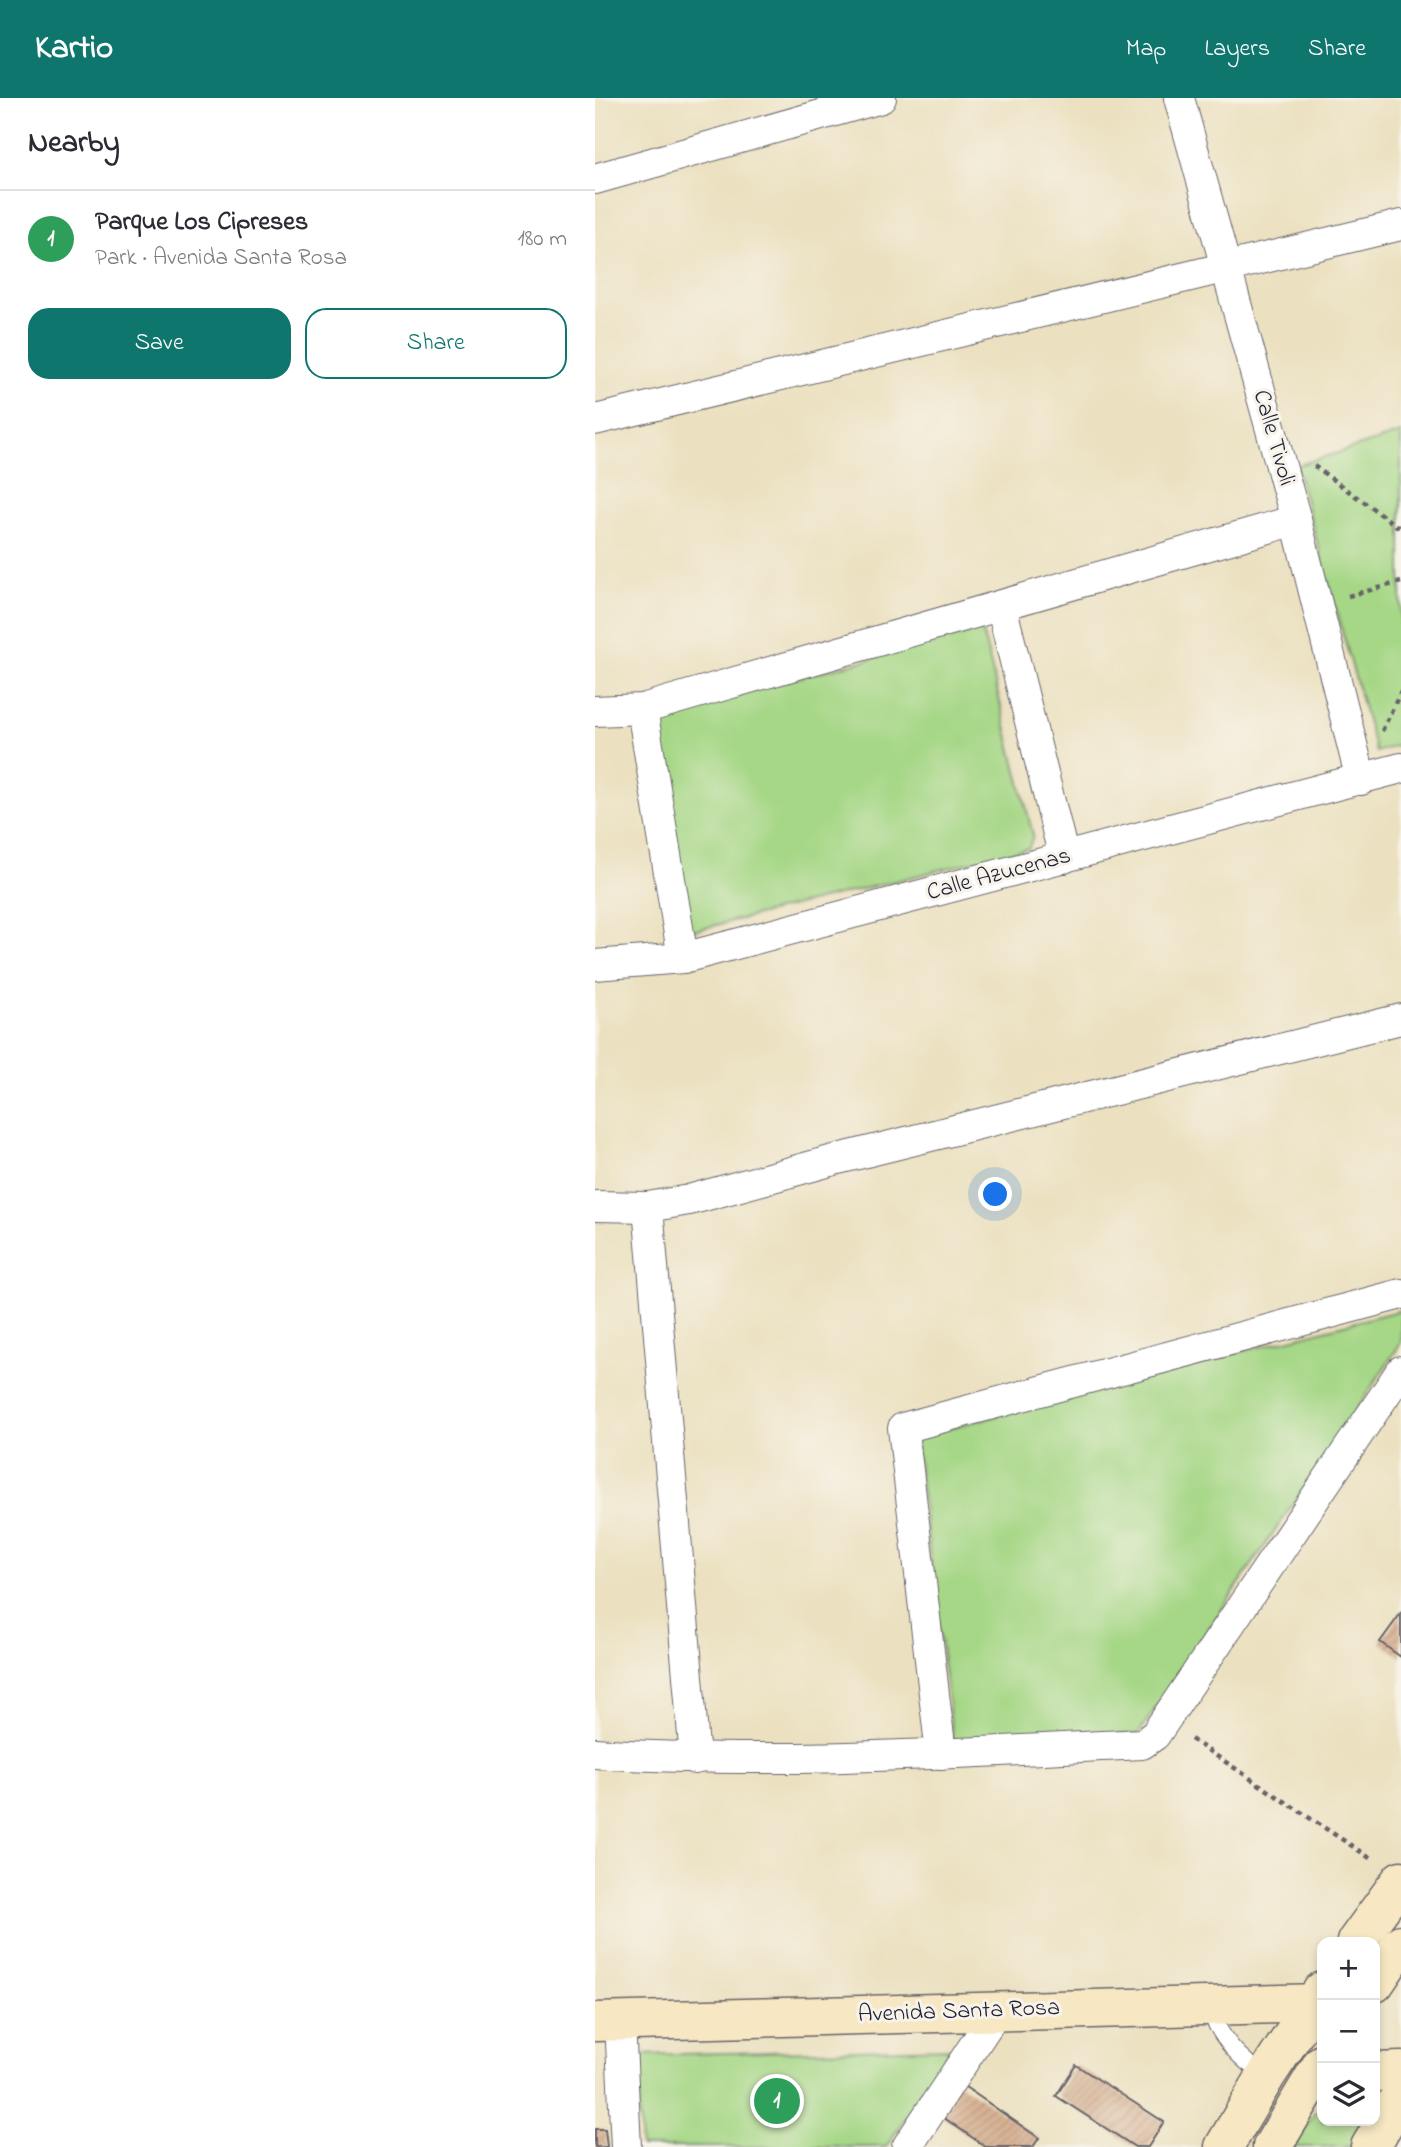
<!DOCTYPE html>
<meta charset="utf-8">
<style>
body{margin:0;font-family:"Indie Flower",sans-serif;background:#f7f7f7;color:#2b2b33}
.controls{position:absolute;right:21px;bottom:21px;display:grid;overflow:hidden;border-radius:14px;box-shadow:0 4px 10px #0003}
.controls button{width:63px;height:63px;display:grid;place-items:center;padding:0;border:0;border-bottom:2px solid #e1e1e2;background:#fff;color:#2b2b33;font:35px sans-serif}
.you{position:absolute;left:401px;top:1097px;width:24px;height:24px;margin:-18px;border:5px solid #fff;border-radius:50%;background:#1a73e8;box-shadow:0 0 0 10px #1a73e833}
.badge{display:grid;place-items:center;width:46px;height:46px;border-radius:50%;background:#0f766e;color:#fff;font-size:23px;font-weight:700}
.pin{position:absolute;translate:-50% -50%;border:4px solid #fff;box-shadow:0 2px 7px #0006}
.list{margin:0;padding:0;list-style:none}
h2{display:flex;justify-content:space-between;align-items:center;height:91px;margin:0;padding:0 28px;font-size:30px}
h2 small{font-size:23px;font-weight:400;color:#7c7c81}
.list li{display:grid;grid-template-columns:46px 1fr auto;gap:21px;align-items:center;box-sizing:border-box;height:98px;padding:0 28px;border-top:2px solid #e1e1e2}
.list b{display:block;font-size:26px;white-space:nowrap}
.list p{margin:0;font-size:23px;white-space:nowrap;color:#7c7c81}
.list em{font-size:23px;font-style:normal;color:#7c7c81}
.actions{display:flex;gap:14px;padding:21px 28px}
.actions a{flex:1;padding:16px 0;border:2px solid #0f766e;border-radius:21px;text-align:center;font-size:24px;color:#0f766e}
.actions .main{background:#0f766e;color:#fff}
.icon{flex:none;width:38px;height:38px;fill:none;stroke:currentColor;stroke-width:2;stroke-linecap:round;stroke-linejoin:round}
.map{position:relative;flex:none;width:806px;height:2049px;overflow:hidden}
header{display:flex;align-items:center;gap:42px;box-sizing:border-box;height:98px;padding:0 35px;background:#0f766e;color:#fff}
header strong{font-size:33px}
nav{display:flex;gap:38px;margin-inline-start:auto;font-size:24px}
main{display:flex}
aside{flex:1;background:#fff}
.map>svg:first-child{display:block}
.green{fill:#a6d786;stroke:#647c60;stroke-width:2}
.building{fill:url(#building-hatch)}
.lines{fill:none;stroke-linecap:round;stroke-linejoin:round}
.lane-casing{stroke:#686469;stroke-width:18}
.street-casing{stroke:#686469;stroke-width:32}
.secondary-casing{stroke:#686469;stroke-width:41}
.path{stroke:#686469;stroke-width:4.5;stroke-dasharray:5 5;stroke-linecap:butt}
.lane{stroke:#fff;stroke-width:16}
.street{stroke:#fff;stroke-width:30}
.secondary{stroke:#f7e8c3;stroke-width:38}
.labels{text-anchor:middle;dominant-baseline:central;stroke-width:6;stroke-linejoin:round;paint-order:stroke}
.street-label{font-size:24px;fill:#22223b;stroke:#f7f3e8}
</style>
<header>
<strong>Kartio</strong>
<nav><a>Map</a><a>Layers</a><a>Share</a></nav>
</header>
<main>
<aside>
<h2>Nearby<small></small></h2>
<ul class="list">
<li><span class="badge" style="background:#2e9e5b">1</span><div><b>Parque Los Cipreses</b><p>Park · Avenida Santa Rosa</p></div><em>180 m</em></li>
</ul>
<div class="actions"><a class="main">Save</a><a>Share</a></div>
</aside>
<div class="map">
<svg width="806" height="2049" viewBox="0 0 806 2049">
<defs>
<pattern id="building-hatch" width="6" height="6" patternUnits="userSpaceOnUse" patternTransform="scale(1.75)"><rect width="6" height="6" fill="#d3a886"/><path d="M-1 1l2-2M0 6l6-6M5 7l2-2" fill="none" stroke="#ab886f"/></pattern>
</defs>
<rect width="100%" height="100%" fill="#f7f3e8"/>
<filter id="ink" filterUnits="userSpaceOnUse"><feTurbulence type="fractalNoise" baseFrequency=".0143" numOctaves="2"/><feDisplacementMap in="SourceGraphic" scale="14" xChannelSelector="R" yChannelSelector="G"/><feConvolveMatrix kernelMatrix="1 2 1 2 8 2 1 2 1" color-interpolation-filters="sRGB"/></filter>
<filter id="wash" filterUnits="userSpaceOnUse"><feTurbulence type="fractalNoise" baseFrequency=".00686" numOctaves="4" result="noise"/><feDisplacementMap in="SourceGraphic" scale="28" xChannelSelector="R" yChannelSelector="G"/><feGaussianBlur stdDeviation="1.57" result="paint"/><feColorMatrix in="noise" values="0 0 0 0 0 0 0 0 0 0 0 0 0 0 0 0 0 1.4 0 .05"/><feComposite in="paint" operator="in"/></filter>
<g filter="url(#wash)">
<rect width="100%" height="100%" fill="#ebe0bf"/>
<g class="green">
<polygon points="806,335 806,646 781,654 701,368"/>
<polygon points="387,532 438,737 434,750 93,834 52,619"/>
<polygon points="806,1212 806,1245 543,1636 358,1643 320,1339"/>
<polygon points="356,1950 291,2049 46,2049 41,1957"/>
<polygon points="727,2012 727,2023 773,2023 760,2049 699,2049 721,2013"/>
</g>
<g id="blocks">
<g class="building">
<polygon points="806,1515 806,1559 785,1544"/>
<polygon points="481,1967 569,2024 553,2049 540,2049 461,1998"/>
<polygon points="363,1984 444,2040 438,2049 391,2049 342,2015"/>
<polygon points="0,2031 10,2031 12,2049 0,2049"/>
</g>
</g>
</g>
<g filter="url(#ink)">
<use href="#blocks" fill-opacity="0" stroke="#686469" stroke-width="2"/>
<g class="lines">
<defs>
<path id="lane" d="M613,1910C627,1941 642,1960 671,1978"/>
<g id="street">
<polyline points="584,0 701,422 766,682"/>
<polyline points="0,81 286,0"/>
<polyline points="0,322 806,127"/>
<polyline points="406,507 469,760"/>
<polyline points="47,611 88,860"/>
<polyline points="0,613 47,611 701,422"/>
<polyline points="0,867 88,860 806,670"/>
<polyline points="0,1108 53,1109 94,1102 239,1062 806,921"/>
<polyline points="53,1109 100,1661"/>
<path d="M0,1655C182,1667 365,1655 547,1646L560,1637L806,1273"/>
<polyline points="346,1656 308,1330 806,1196"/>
<polyline points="25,1924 31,2049"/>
<polyline points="312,2049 402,1913"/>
</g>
<g id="secondary">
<polyline points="761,1844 806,1782"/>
<polyline points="780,1885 806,1846"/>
<polyline points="0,1924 727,1905"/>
<polyline points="780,1974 806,1973"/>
<polyline points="629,2049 671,1978 727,1893"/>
<polyline points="677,2049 727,1966"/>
<polyline points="775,2049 806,1997"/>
</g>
</defs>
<use href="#lane" class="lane-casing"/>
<use href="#street" class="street-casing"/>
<use href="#secondary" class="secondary-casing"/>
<g class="path">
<polyline points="719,368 806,431"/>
<polyline points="753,498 806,484"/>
<polyline points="787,633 806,593"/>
<polyline points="596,1641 778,1762"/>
</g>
<use href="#lane" class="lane"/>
<use href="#street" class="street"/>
<use href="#secondary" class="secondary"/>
</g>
</g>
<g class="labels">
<g class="street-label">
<text transform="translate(678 340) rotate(74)">Calle Tivoli</text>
<text transform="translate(404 777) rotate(-15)">Calle Azucenas</text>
<text transform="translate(364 1914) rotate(-2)">Avenida Santa Rosa</text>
</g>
</g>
</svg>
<div class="controls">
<button>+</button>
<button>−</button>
<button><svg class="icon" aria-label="layers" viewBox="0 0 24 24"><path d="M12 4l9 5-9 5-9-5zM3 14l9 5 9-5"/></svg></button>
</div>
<div class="you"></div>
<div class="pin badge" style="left:182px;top:2003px;background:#2e9e5b">1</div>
</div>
</main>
